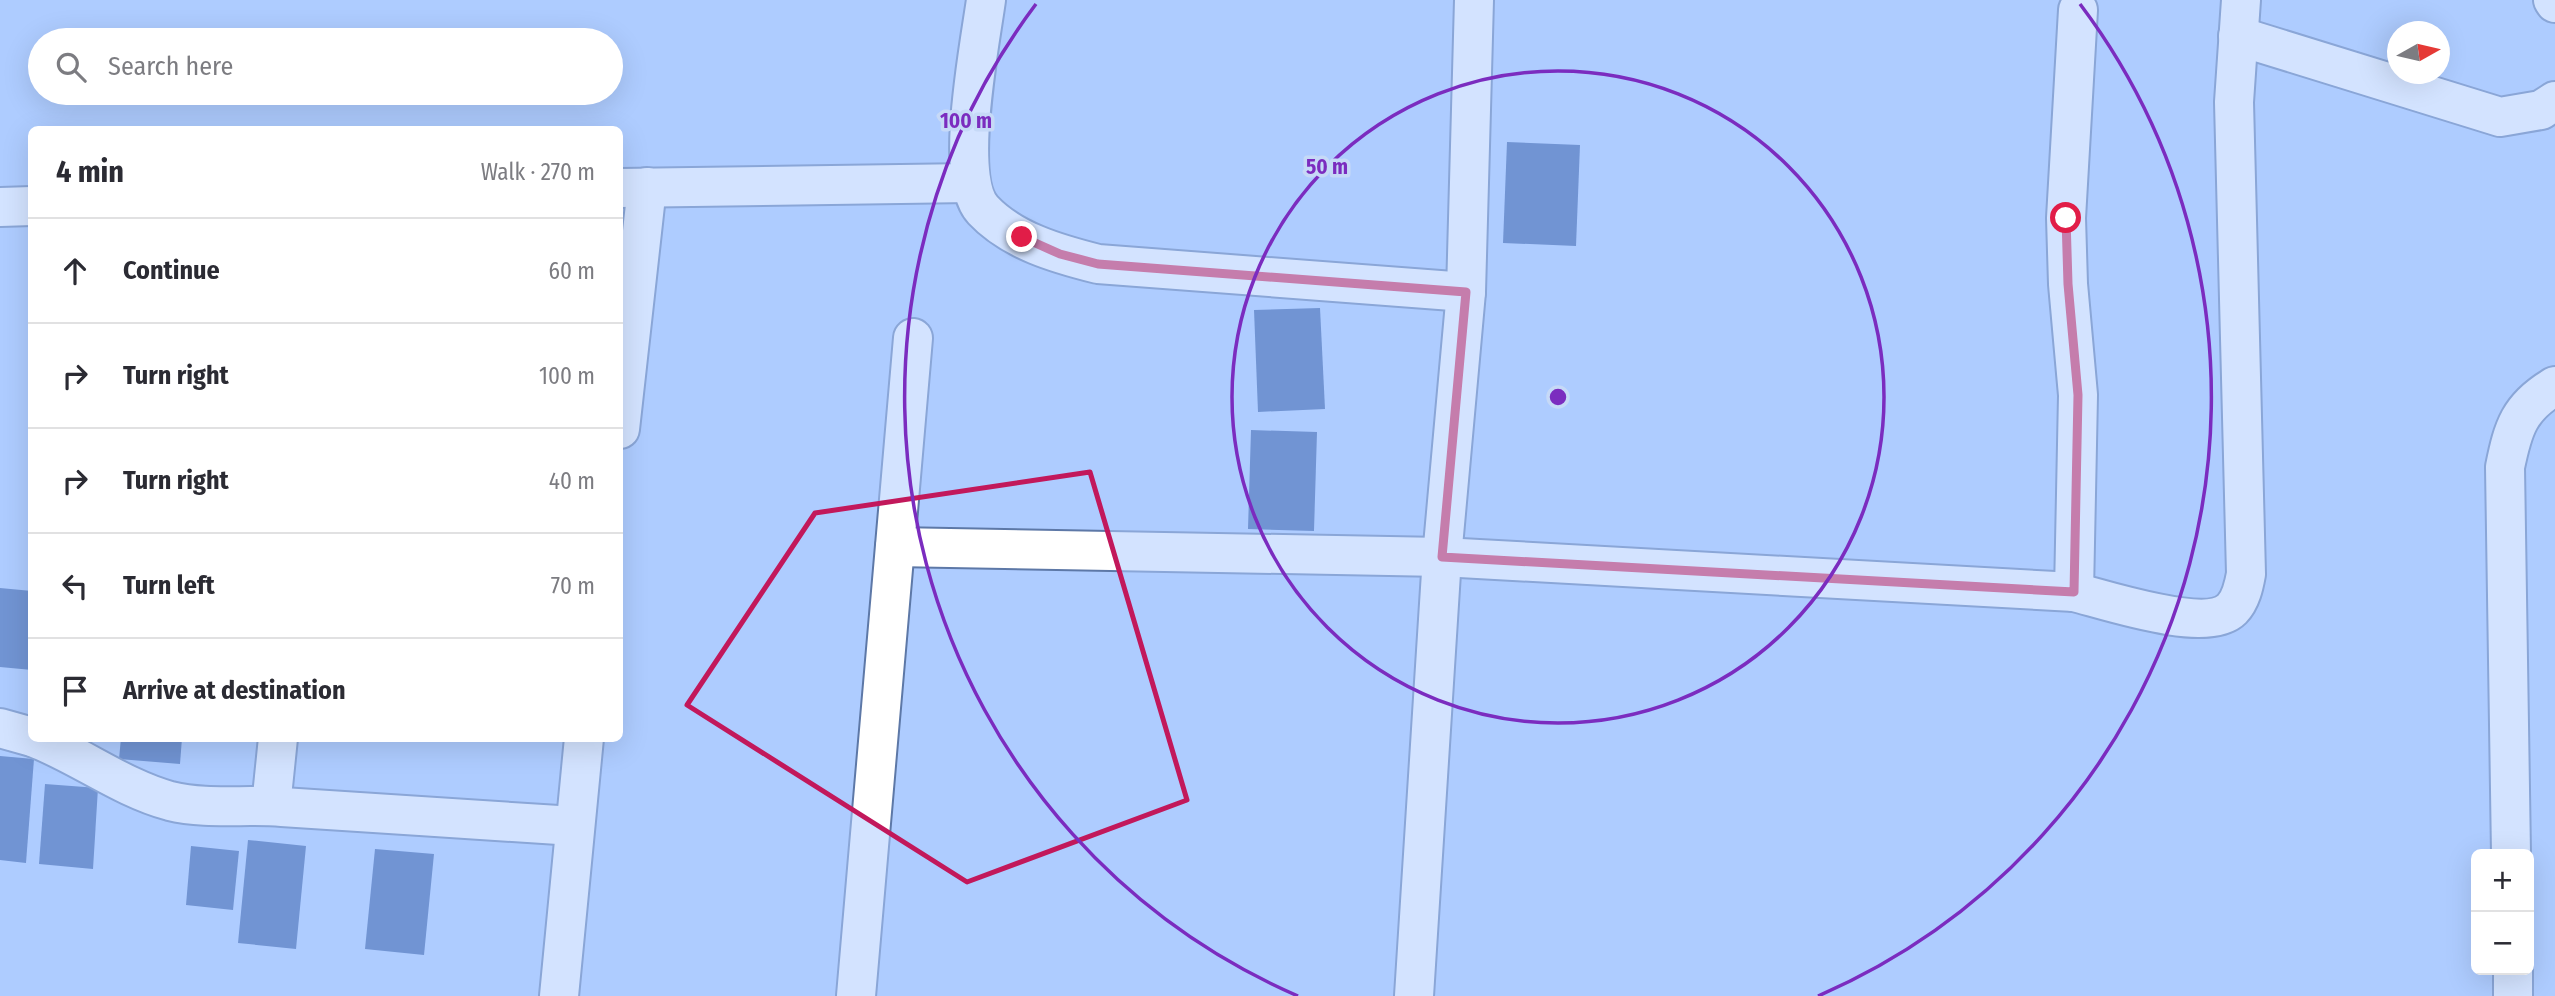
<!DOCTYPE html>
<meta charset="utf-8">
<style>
body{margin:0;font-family:"Fira Sans Condensed",sans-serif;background:#f7f7f7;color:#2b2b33}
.controls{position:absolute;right:21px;bottom:21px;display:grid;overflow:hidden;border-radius:10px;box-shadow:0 7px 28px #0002}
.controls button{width:63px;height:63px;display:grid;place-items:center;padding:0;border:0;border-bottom:2px solid #e1e1e2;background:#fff;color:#2b2b33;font:35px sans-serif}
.compass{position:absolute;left:2387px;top:21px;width:63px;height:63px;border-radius:50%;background:#fff;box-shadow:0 7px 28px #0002;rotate:82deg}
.stop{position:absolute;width:21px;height:21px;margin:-16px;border:5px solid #e11d48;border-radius:50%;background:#fff}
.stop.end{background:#e11d48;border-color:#fff;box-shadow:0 2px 7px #0008}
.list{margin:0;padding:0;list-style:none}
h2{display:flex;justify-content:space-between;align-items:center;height:91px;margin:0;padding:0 28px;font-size:30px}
h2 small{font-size:23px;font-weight:400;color:#7c7c81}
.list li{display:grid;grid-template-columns:46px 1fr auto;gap:21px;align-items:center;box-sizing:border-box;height:105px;padding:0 28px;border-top:2px solid #e1e1e2}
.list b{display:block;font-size:26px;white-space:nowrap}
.list em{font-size:23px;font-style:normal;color:#7c7c81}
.icon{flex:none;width:38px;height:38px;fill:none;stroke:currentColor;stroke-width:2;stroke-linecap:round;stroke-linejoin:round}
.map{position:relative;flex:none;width:2555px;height:996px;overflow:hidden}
.search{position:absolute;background:#fff;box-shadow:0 7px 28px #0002;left:28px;top:28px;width:595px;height:77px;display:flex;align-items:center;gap:18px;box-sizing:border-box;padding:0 24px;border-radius:38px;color:#7c7c81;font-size:26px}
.panel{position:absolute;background:#fff;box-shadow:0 7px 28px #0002;left:28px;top:126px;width:595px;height:616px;border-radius:10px}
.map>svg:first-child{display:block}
.building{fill:#26519e}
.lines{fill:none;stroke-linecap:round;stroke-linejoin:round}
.minor-casing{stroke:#5d78a7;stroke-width:42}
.minor{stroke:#fff;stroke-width:38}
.route{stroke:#e11d48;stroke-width:9}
.marked{fill:none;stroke:#c2185b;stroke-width:5;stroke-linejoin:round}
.ring{fill:none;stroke:#7b2cbf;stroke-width:3.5}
.centre{fill:#7b2cbf;stroke:#c6d9f7;stroke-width:3.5}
.ring-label{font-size:21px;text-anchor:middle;font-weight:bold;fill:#7b2cbf;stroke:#c6d9f7;stroke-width:7;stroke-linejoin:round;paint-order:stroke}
</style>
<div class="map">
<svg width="2555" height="996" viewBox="0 0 2555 996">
<rect width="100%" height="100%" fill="#aeccff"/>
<g class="building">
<polygon points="1507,142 1580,145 1576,246 1503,243"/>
<polygon points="1320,308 1325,409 1258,412 1254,310"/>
<polygon points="1251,430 1317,432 1314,531 1248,529"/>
<polygon points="0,588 32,591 32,670 0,667"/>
<polygon points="121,738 182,738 180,764 119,759"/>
<polygon points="0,756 34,759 26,863 0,860"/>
<polygon points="45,784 98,788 93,869 39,864"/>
<polygon points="248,840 306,846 296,949 238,943"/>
<polygon points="191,846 239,851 233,910 186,905"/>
<polygon points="375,849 434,854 424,955 365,949"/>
</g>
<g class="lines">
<defs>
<g id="minor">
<path d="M986,0C980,44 953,178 983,210C1012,241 1058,254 1098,264L1466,292"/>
<polyline points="2553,0 2555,3"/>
<polyline points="2238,36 2500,117 2541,110 2555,101"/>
<polyline points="620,188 970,183"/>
<polyline points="0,207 32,206"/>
<polyline points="620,429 647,187"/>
<path d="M895,547L1442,557L2074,592C2106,600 2207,634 2232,609C2241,600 2244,585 2246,574L2234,102L2241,0"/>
<polyline points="2074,592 2078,395 2068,284 2066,218 2078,10"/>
<polyline points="0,728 32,737"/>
<path d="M35,738C81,756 122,788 170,801C207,810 244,804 282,807C379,813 477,820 574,826"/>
<polyline points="271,806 278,738"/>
<path d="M2511,854L2505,467C2513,428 2519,407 2555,386"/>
<polyline points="2513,970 2513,996"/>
<polyline points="559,996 584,738"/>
<polyline points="856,996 913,338"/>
<polyline points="1414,996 1442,557 1466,292 1474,0"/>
</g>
</defs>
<use href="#minor" class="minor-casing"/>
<use href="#minor" class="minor"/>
</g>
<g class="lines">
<polyline class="route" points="1022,237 1060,254 1098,264 1466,292 1442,557 2074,592 2078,395 2068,284 2066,218"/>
</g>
<path d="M0 0H2555V996H0ZM1090,472L1187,800L967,882L687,705L815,513Z" fill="#aeccff" fill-opacity=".55" fill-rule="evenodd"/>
<path class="marked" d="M1090,472L1187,800L967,882L687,705L815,513Z"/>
<g class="ring">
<circle cx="1558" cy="397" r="326"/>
<path d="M1298 996A653 653 0 0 1 1036 4M2080 4A653 653 0 0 1 1818 996"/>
</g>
<circle cx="1558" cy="397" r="10" class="centre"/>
<g class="ring-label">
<text x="966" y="128">100 m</text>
<text x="1327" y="174">50 m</text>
</g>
</svg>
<div class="controls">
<button>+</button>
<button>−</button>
</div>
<svg class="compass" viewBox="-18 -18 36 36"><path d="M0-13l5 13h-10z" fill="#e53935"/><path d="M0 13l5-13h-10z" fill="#7c7c81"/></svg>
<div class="stop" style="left:2066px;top:218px"></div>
<div class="stop end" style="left:1022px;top:237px"></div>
<div class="search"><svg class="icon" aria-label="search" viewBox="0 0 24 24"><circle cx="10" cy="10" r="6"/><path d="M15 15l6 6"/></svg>Search here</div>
<section class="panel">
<h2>4 min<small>Walk · 270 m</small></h2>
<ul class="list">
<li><svg class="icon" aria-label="ahead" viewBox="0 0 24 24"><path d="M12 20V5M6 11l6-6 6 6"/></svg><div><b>Continue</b></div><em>60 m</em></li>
<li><svg class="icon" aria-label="right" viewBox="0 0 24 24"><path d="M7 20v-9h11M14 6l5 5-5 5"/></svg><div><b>Turn right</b></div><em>100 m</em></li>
<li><svg class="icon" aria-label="right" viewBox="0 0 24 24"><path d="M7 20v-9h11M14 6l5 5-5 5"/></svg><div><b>Turn right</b></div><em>40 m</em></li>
<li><svg class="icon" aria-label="left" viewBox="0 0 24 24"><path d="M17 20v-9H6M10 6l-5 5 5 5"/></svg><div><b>Turn left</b></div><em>70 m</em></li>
<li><svg class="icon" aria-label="arrive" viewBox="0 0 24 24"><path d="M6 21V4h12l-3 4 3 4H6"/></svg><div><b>Arrive at destination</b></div></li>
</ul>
</section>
</div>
